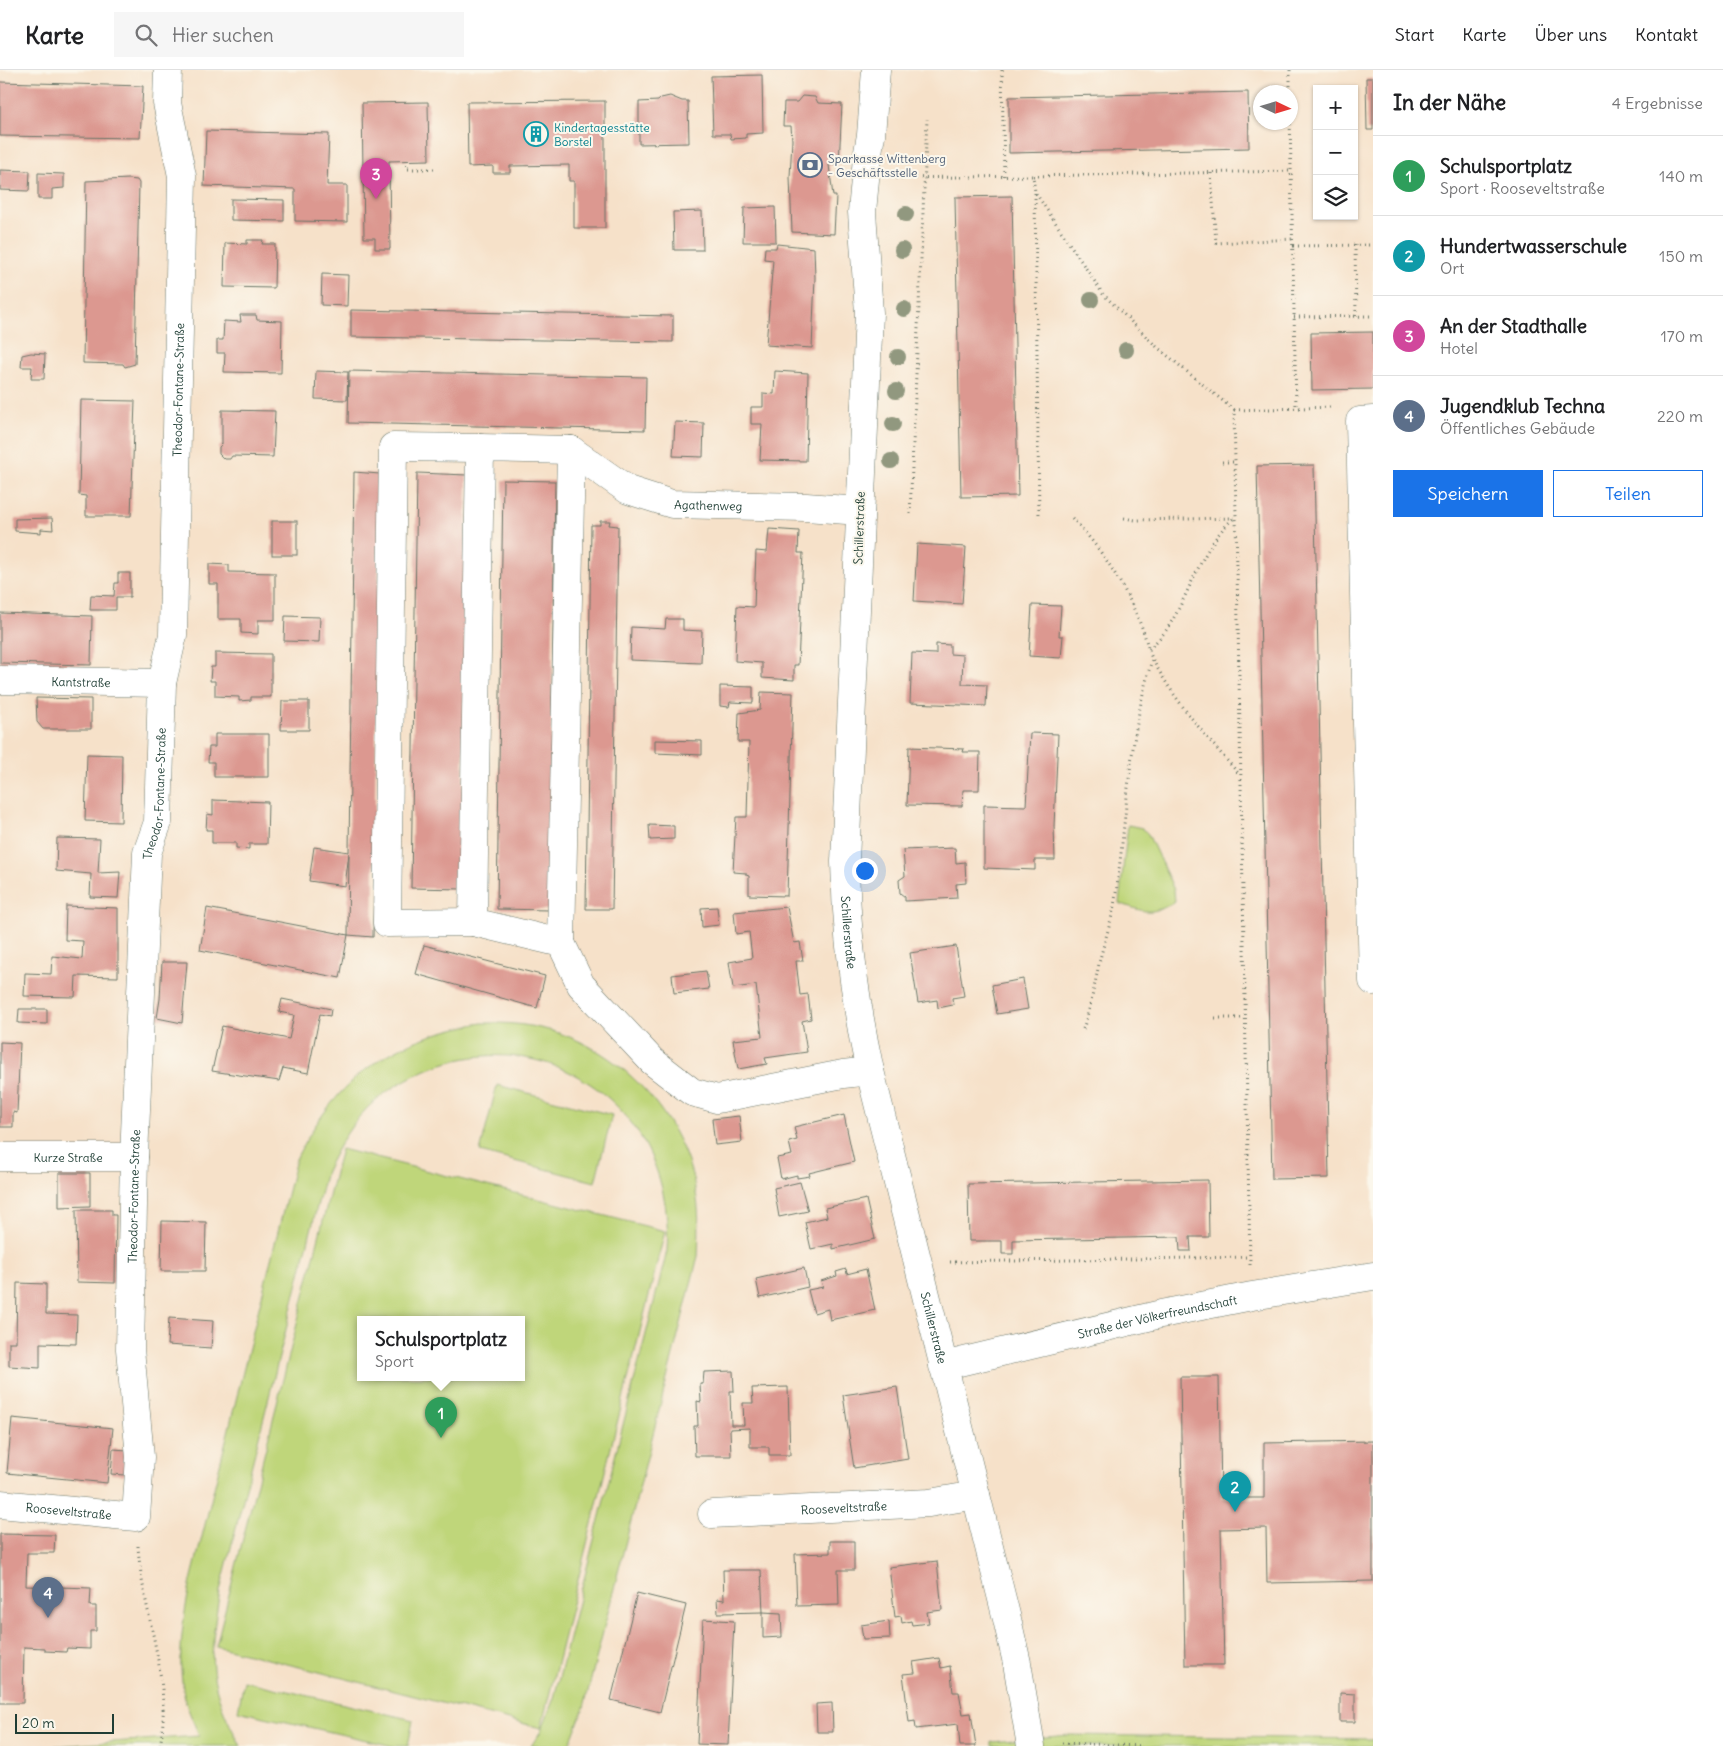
<!DOCTYPE html>
<html lang="de">
<meta charset="utf-8">
<style>
body{margin:0;font-family:Delius,sans-serif;background:#f6f6f6;color:#202124}
.controls{position:absolute;right:15px;top:15px;display:grid;overflow:hidden;border-radius:0px;box-shadow:0 1px 4px #0004}
.controls button{width:45px;height:45px;display:grid;place-items:center;padding:0;border:0;border-bottom:1px solid #e0e0e0;background:#fff;color:#202124;font:25px sans-serif}
.compass{position:absolute;left:1253px;top:15px;width:45px;height:45px;border-radius:50%;background:#fff;box-shadow:0 1px 4px #0004;rotate:94deg}
.scale{position:absolute;left:15px;bottom:12px;width:99px;box-sizing:border-box;padding-left:5px;border:2px solid #1f3d34;border-top:0;font-size:14px;line-height:18px;white-space:nowrap;color:#1f3d34;-webkit-text-stroke:4px #fbf7ec;paint-order:stroke}
.you{position:absolute;left:864px;top:800px;width:18px;height:18px;margin:-12px;border:4px solid #fff;border-radius:50%;background:#1a73e8;box-shadow:0 0 0 8px #1a73e833}
.badge{display:grid;place-items:center;width:32px;height:32px;border-radius:50%;background:#1a73e8;color:#fff;font-size:16px;font-weight:700}
.pin{position:absolute;translate:-50% -41px;filter:drop-shadow(0 1px 2px #0008)}
.pin::after{content:'';position:absolute;top:26px;width:18px;height:15px;background:inherit;clip-path:polygon(0 0,100% 0,50% 100%)}
.popup{position:absolute;left:357px;top:1246px;width:168px;height:65px;box-sizing:border-box;display:grid;place-content:center;border-radius:0px;background:#fff;filter:drop-shadow(0 1px 4px #0005);font-size:16px;white-space:nowrap;color:#757577}
.popup b{font-size:19px;color:#202124}
.popup::after{content:'';position:absolute;left:50%;top:100%;margin-left:-10px;border:10px solid transparent;border-top-color:#fff}
.list{margin:0;padding:0;list-style:none}
h2{display:flex;justify-content:space-between;align-items:center;height:65px;margin:0;padding:0 20px;font-size:21px}
h2 small{font-size:16px;font-weight:400;color:#757577}
.list li{display:grid;grid-template-columns:32px 1fr auto;gap:15px;align-items:center;box-sizing:border-box;height:80px;padding:0 20px;border-top:1px solid #e0e0e0}
.list b{display:block;font-size:19px;white-space:nowrap}
.list p{margin:0;font-size:16px;white-space:nowrap;color:#757577}
.list em{font-size:16px;font-style:normal;color:#757577}
.actions{display:flex;gap:10px;padding:15px 20px}
.actions a{flex:1;padding:11px 0;border:1px solid #1a73e8;border-radius:0px;text-align:center;font-size:18px;color:#1a73e8}
.actions .main{background:#1a73e8;color:#fff}
.icon{flex:none;width:28px;height:28px;fill:none;stroke:currentColor;stroke-width:2;stroke-linecap:round;stroke-linejoin:round}
.map{position:relative;flex:none;width:1373px;height:1676px;overflow:hidden}
header{display:flex;align-items:center;gap:30px;box-sizing:border-box;height:70px;padding:0 25px;background:#fff;border-bottom:1px solid #e0e0e0}
header strong{font-size:24px}
nav{display:flex;gap:28px;margin-inline-start:auto;font-size:18px}
.search{width:350px;height:45px;background:#f6f6f6;display:flex;align-items:center;gap:12px;box-sizing:border-box;padding:0 18px;border-radius:0px;color:#757577;font-size:19px}
main{display:flex}
aside{flex:1;background:#fff}
.map>svg:first-child{display:block}
.green{fill:#bfd67a;stroke:#6f8a57;fill-rule:evenodd}
.building{fill:#dc9890}
.lines{fill:none;stroke-linecap:round;stroke-linejoin:round}
.minor-casing{stroke:#6a7668;stroke-width:29}
.path{stroke:#6a7668;stroke-width:3;stroke-dasharray:1 4;stroke-linecap:butt}
.minor{stroke:#fff;stroke-width:28}
.tree{fill:#91987f}
.labels{text-anchor:middle;dominant-baseline:central;stroke-width:4;stroke-linejoin:round;paint-order:stroke}
.culture-label{font-size:12px;fill:#0d838f;stroke:#fbf7ec;text-anchor:start}
.service-label{font-size:12px;fill:#4e5e75;stroke:#fbf7ec;text-anchor:start}
.street-label{font-size:12px;fill:#1f3d34;stroke:#fbf7ec}
</style>
<header>
<strong>Karte</strong>
<div class="search"><svg class="icon" aria-label="search" viewBox="0 0 24 24"><circle cx="10" cy="10" r="6"/><path d="M15 15l6 6"/></svg>Hier suchen</div>
<nav><a>Start</a><a>Karte</a><a>Über uns</a><a>Kontakt</a></nav>
</header>
<main>
<div class="map">
<svg width="1373" height="1676" viewBox="0 0 1373 1676">
<rect width="100%" height="100%" fill="#fbf7ec"/>
<filter id="ink" filterUnits="userSpaceOnUse"><feTurbulence type="fractalNoise" baseFrequency=".02" numOctaves="2"/><feDisplacementMap in="SourceGraphic" scale="10" xChannelSelector="R" yChannelSelector="G"/><feConvolveMatrix kernelMatrix="1 2 1 2 8 2 1 2 1" color-interpolation-filters="sRGB"/></filter>
<filter id="wash" filterUnits="userSpaceOnUse"><feTurbulence type="fractalNoise" baseFrequency=".0096" numOctaves="4" result="noise"/><feDisplacementMap in="SourceGraphic" scale="20" xChannelSelector="R" yChannelSelector="G"/><feGaussianBlur stdDeviation="1.12" result="paint"/><feColorMatrix in="noise" values="0 0 0 0 0 0 0 0 0 0 0 0 0 0 0 0 0 1.4 0 .05"/><feComposite in="paint" operator="in"/></filter>
<g filter="url(#wash)">
<rect width="100%" height="100%" fill="#f6e1c9"/>
<g class="green">
<path d="M1128,755L1142,758L1148,764L1174,820L1175,832C1150,846 1145,842 1119,833Z"/>
<path d="M482,953C499,953 517,953 535,957C613,971 680,1040 695,1118C700,1141 699,1163 698,1186L584,1637L569,1676H531L541,1661L554,1628L667,1181C678,1016 506,926 376,1030C354,1048 338,1076 326,1101L220,1521C208,1589 207,1615 241,1676H55L199,1666C195,1655 190,1645 186,1633C176,1594 182,1555 190,1515L296,1089C338,1007 390,969 482,953Z"/>
<polygon points="497,1015 612,1045 595,1112 480,1082"/>
<path d="M341,1079L665,1161L541,1658L216,1576ZM361,1249H521V1307H361Z"/>
<polygon points="244,1611 413,1650 408,1676 393,1676 238,1641"/>
<polygon points="1069,1665 1373,1669 1373,1676 992,1676 992,1672"/>
</g>
<g id="blocks">
<g class="building">
<polygon points="762,5 763,63 746,64 746,68 731,69 730,64 713,64 711,6"/>
<polygon points="1366,8 1373,8 1373,60 1367,60"/>
<polygon points="0,12 143,16 140,68 0,66"/>
<polygon points="1248,22 1249,78 1009,83 1009,27"/>
<polygon points="670,26 682,31 688,31 689,73 639,74 639,32 658,31 661,28"/>
<polygon points="802,26 815,27 818,33 842,34 839,94 829,95 833,126 836,126 834,164 792,162 790,107 792,70 791,56 783,56 784,32 797,32"/>
<polygon points="605,31 605,158 574,158 574,111 569,111 569,95 510,96 510,103 493,103 493,96 468,97 467,32"/>
<polygon points="428,32 429,90 389,91 390,179 375,179 375,168 364,168 362,33"/>
<polygon points="206,61 329,64 327,115 347,115 347,152 295,151 295,119 204,116"/>
<polygon points="0,100 30,101 29,121 0,120"/>
<polygon points="38,103 64,104 64,118 52,119 52,129 38,129"/>
<polygon points="129,109 137,110 139,113 135,294 125,297 123,294 83,293 86,111"/>
<polygon points="1012,126 1018,426 961,427 955,127"/>
<polygon points="231,129 284,130 284,151 231,150"/>
<polygon points="775,137 776,172 743,172 744,138"/>
<polygon points="702,141 703,180 674,180 673,142"/>
<polygon points="247,170 263,170 262,174 275,174 274,218 224,217 225,173 247,174"/>
<polygon points="777,174 814,178 815,208 812,278 766,275 773,190 764,189 765,178 776,178"/>
<polygon points="322,204 348,205 347,236 321,235"/>
<polygon points="351,240 673,246 673,272 351,267"/>
<polygon points="240,245 256,245 257,250 282,251 281,303 224,302 225,283 217,283 217,270 223,270 224,251 241,252"/>
<polygon points="1373,262 1373,319 1312,320 1311,263"/>
<polygon points="31,283 45,284 44,309 31,309 32,297 21,297 22,285"/>
<polygon points="316,301 348,302 347,330 315,329"/>
<polygon points="349,301 646,307 645,360 348,353"/>
<polygon points="775,301 808,303 806,391 760,390 762,354 751,354 751,337 763,337 763,323 774,324"/>
<polygon points="81,330 135,331 131,446 86,446 86,426 79,425"/>
<polygon points="222,340 275,341 273,387 232,386 230,389 224,389 219,384 219,377 222,374"/>
<polygon points="675,352 704,353 703,387 673,386"/>
<polygon points="1314,395 1329,1108 1272,1109 1257,396"/>
<polygon points="354,402 380,404 373,867 348,865 349,783 345,816 309,811 314,777 349,782"/>
<polygon points="417,403 467,405 462,819 411,818"/>
<polygon points="503,410 555,411 549,840 497,839"/>
<polygon points="52,448 53,460 41,459 41,463 15,461 15,449"/>
<rect x="272" y="451" width="25" height="34"/>
<polygon points="600,451 610,451 609,455 618,456 612,839 586,839 591,455 600,455"/>
<polygon points="769,459 799,461 798,483 803,483 798,595 794,595 794,610 762,608 762,593 735,591 737,536 754,537 756,481 767,482"/>
<polygon points="917,474 966,477 962,534 914,531"/>
<polygon points="209,494 229,495 229,502 275,503 275,550 258,550 258,564 241,563 241,549 218,549 218,514 209,514"/>
<polygon points="118,503 130,503 130,527 116,527 116,540 90,540 91,525 114,526 115,513 118,513"/>
<polygon points="1032,535 1061,536 1059,566 1063,566 1061,588 1029,586"/>
<polygon points="0,543 92,546 91,595 0,593"/>
<polygon points="285,546 320,547 319,572 284,571"/>
<polygon points="666,549 683,549 683,560 702,561 701,593 630,590 631,557 665,559"/>
<polygon points="936,574 950,575 950,584 963,585 962,614 987,615 986,636 910,633 912,583 936,584"/>
<polygon points="215,583 271,584 271,627 251,627 251,630 239,631 239,627 215,626 215,611 210,611 211,597 215,597"/>
<polygon points="720,616 753,617 753,633 730,632 729,637 720,636"/>
<polygon points="761,622 793,623 787,826 749,825 749,806 746,805 746,803 733,802 736,747 747,747 749,672 738,672 739,643 760,640"/>
<polygon points="36,628 91,629 91,659 43,659 37,652"/>
<polygon points="282,631 309,631 309,660 281,660"/>
<polygon points="1030,663 1058,664 1054,756 1055,790 1035,790 1035,800 984,798 984,735 1026,736"/>
<polygon points="215,664 269,664 269,707 214,707 214,692 208,692 209,677 215,677"/>
<polygon points="655,670 702,671 702,685 655,683"/>
<polygon points="909,677 964,679 963,682 980,682 979,720 963,720 962,736 907,735"/>
<polygon points="87,684 122,685 121,752 85,751"/>
<polygon points="213,730 268,732 267,774 249,774 249,779 236,778 236,773 212,773 212,760 206,760 207,744 213,745"/>
<polygon points="649,755 674,756 674,769 650,770"/>
<polygon points="57,768 100,769 98,803 120,802 118,828 90,827 91,804 56,801"/>
<polygon points="955,778 956,793 965,792 966,813 956,814 957,828 905,831 905,827 900,823 899,810 905,806 903,780"/>
<polygon points="66,836 118,838 118,907 76,906 75,927 24,926 25,903 51,904 52,886 82,889 83,871 65,870"/>
<polygon points="717,837 719,855 702,857 701,838"/>
<polygon points="787,837 794,873 800,872 803,891 796,891 800,925 808,924 811,949 802,951 807,982 765,988 767,994 738,999 733,970 762,967 756,915 733,918 729,892 752,888 749,862 736,864 734,842"/>
<polygon points="207,838 348,865 340,908 200,880"/>
<polygon points="424,875 545,906 537,938 416,904"/>
<polygon points="956,876 964,926 952,928 953,935 938,938 937,930 918,933 910,883"/>
<polygon points="162,892 187,892 182,953 157,948 160,929"/>
<polygon points="706,901 709,919 674,923 672,905"/>
<polygon points="1023,909 1028,939 997,944 992,915"/>
<polygon points="282,929 331,939 330,946 320,944 308,1003 283,998 279,1011 212,1001 222,956 289,969 294,945 279,942"/>
<polygon points="19,939 47,939 47,954 18,953"/>
<polygon points="0,972 20,973 17,1043 13,1042 13,1057 0,1057"/>
<polygon points="844,1045 854,1092 809,1103 810,1106 797,1108 797,1105 781,1109 777,1088 792,1085 789,1072 797,1070 794,1057"/>
<polygon points="739,1046 742,1072 715,1075 712,1049"/>
<polygon points="59,1103 90,1103 90,1136 59,1137"/>
<polygon points="1208,1110 1209,1167 1190,1167 1191,1181 1180,1181 1179,1167 1013,1170 1013,1184 1002,1184 1002,1171 969,1171 968,1114"/>
<polygon points="800,1112 808,1141 779,1147 774,1118"/>
<polygon points="866,1129 875,1169 833,1179 833,1174 811,1179 805,1152 827,1147 825,1138"/>
<polygon points="76,1140 112,1140 112,1145 116,1145 115,1213 77,1212"/>
<polygon points="162,1151 206,1152 205,1201 161,1201"/>
<polygon points="804,1198 808,1217 760,1228 756,1209"/>
<polygon points="846,1199 847,1204 866,1199 875,1240 830,1250 828,1239 814,1243 808,1220 823,1217 821,1211 837,1206 836,1202"/>
<polygon points="17,1213 46,1214 46,1244 77,1245 76,1274 40,1273 40,1298 9,1296 9,1272 16,1272"/>
<polygon points="169,1248 213,1251 211,1278 167,1275"/>
<polygon points="733,1301 734,1321 730,1321 731,1355 744,1355 743,1333 753,1333 752,1318 788,1317 790,1385 769,1385 769,1377 750,1377 750,1358 730,1359 731,1386 695,1386 694,1356 698,1356 697,1331 701,1332 700,1314 703,1314 704,1302"/>
<polygon points="1180,1307 1219,1307 1221,1428 1264,1428 1264,1373 1373,1371 1373,1511 1267,1513 1266,1458 1221,1459 1224,1595 1185,1595"/>
<polygon points="897,1317 908,1389 854,1398 843,1325"/>
<polygon points="12,1348 113,1358 107,1413 7,1403"/>
<polygon points="113,1379 128,1380 125,1405 111,1404"/>
<polygon points="0,1464 55,1465 54,1483 27,1483 26,1516 91,1518 90,1536 96,1536 96,1561 90,1561 90,1579 67,1578 66,1582 45,1581 45,1578 24,1577 23,1633 0,1633"/>
<polygon points="830,1471 854,1471 854,1500 838,1500 839,1535 797,1536 795,1484 830,1483"/>
<polygon points="937,1491 942,1540 927,1542 929,1553 912,1555 911,1551 902,1553 901,1546 895,1547 889,1497"/>
<polygon points="723,1500 761,1500 763,1542 781,1543 782,1567 763,1568 763,1542 718,1543 717,1529 724,1530"/>
<polygon points="637,1523 686,1535 660,1642 611,1630"/>
<polygon points="703,1549 734,1551 728,1675 697,1674"/>
<polygon points="889,1551 890,1568 863,1569 861,1555"/>
<polygon points="939,1588 941,1598 950,1596 953,1622 959,1622 963,1644 971,1643 976,1676 960,1676 958,1654 916,1659 915,1651 909,1652 903,1604 915,1603 913,1592"/>
<polygon points="1340,1623 1355,1624 1355,1652 1340,1652"/>
<polygon points="832,1633 833,1662 817,1662 816,1634"/>
</g>
</g>
</g>
<g filter="url(#ink)">
<use href="#blocks" fill-opacity="0" stroke="#6a7668" stroke-width="1"/>
<g class="lines">
<defs>
<g id="minor">
<path id="s1" d="M876,0L871,65L867,88L862,142L869,243L845,792C846,863 855,932 870,1001L1007,1549L1017,1593L1031,1676"/>
<polyline points="1373,350 1360,351 1373,911"/>
<polyline points="571,380 480,378 473,852 561,873 581,915 652,991 692,1022 717,1029 843,1004 870,1001"/>
<path id="s2" d="M571,380L628,420L672,434L806,437L860,441"/>
<path id="s3" d="M0,610L162,613"/>
<polyline points="473,852 387,853 393,377 480,378"/>
<polyline points="561,873 571,380"/>
<path id="s4" d="M0,1087H134"/>
<path id="s5" d="M943,1296L1161,1244L1252,1226L1373,1206"/>
<path id="s6" d="M0,1434L136,1447L140,1387L130,1279L134,1087L147,783L158,752L162,613L173,565L182,106L167,33L168,0"/>
<path id="s7" d="M712,1444L929,1433L976,1425"/>
</g>
</defs>
<use href="#minor" class="minor-casing"/>
<g class="path">
<polyline points="1002,0 1004,106"/>
<polyline points="1290,0 1290,22"/>
<polyline points="1290,49 1296,338"/>
<polyline points="407,90 407,99 436,99"/>
<polyline points="1211,103 1216,173 1293,169"/>
<polyline points="1033,106 1291,101"/>
<polyline points="896,108 1033,106 1035,122 1103,224 1157,277 1234,340 1250,1195"/>
<polyline points="1035,123 1039,447"/>
<polyline points="1355,175 1356,246"/>
<polyline points="1293,176 1373,175"/>
<polyline points="1294,247 1373,246"/>
<polyline points="1234,340 1333,337"/>
<polyline points="1222,392 1234,392"/>
<polyline points="910,444 927,49"/>
<path d="M1072,448C1101,478 1124,514 1140,553C1146,565 1147,580 1154,592C1177,634 1208,669 1239,704"/>
<polyline points="1124,448 1135,450 1234,448"/>
<path d="M1149,579C1154,574 1160,568 1165,562C1190,526 1200,477 1234,448"/>
<polyline points="1215,948 1244,948"/>
<path d="M1083,959C1091,936 1095,913 1100,889C1105,869 1112,850 1115,830C1127,749 1128,668 1152,590"/>
<polyline points="950,1192 1249,1187"/>
<path d="M138,1476C142,1542 173,1610 160,1676"/>
<polyline points="1062,1673 1142,1676"/>
</g>
<use href="#minor" class="minor"/>
</g>
<g class="tree">
<circle cx="906" cy="144" r="8"/>
<circle cx="902" cy="180" r="8"/>
<circle cx="1091" cy="230" r="8"/>
<circle cx="904" cy="239" r="8"/>
<circle cx="1126" cy="280" r="8"/>
<circle cx="898" cy="287" r="8"/>
<circle cx="896" cy="321" r="8"/>
<circle cx="893" cy="354" r="8"/>
<circle cx="891" cy="391" r="8"/>
</g>
</g>
<defs>
<symbol id="building-ring" viewBox="-11 -11 22 22"><circle r="9.5" fill="#fbf7ec" stroke="#0f9aa8" stroke-width="1.5"/><path d="M-4-6H4V6H1V3H-1V6H-4ZM-2.5-4.3h1.7v1.8h-1.7ZM.8-4.3h1.7v1.8H.8ZM-2.5-1h1.7V.8h-1.7ZM.8-1h1.7V.8H.8Z" fill="#0f9aa8"/></symbol>
<symbol id="bank-ring" viewBox="-11 -11 22 22"><circle r="9.5" fill="#fbf7ec" stroke="#5c6f8a" stroke-width="1.5"/><path d="M-6-4H6V4H-6ZM0-2.3a2.3 2.3 0 1 0 0 4.6a2.3 2.3 0 1 0 0-4.6Z" fill="#5c6f8a"/></symbol>
</defs>
<g fill-rule="evenodd">
<use href="#building-ring" x="522" y="50" width="28" height="28"/>
<use href="#bank-ring" x="796" y="81" width="28" height="28"/>
</g>
<g class="labels">
<g class="culture-label">
<text x="554" y="57">Kindertagesstätte<tspan x="554" dy="14">Borstel</tspan></text>
</g>
<g class="service-label">
<text x="828" y="88">Sparkasse Wittenberg<tspan x="828" dy="14">- Geschäftsstelle</tspan></text>
</g>
<g class="street-label">
<text stroke="none"><textPath href="#s6" startOffset="1268">Theodor-Fontane-Straße</textPath></text>
<text stroke="none"><textPath href="#s2" startOffset="152">Agathenweg</textPath></text>
<text transform="translate(859 458) rotate(-88)">Schillerstraße</text>
<text stroke="none"><textPath href="#s3" startOffset="81">Kantstraße</textPath></text>
<text stroke="none"><textPath href="#s6" startOffset="862">Theodor-Fontane-Straße</textPath></text>
<text stroke="none"><textPath href="#s1" startOffset="864">Schillerstraße</textPath></text>
<text stroke="none"><textPath href="#s4" startOffset="68">Kurze Straße</textPath></text>
<text stroke="none"><textPath href="#s6" startOffset="458">Theodor-Fontane-Straße</textPath></text>
<text stroke="none"><textPath href="#s5" startOffset="220">Straße der Völkerfreundschaft</textPath></text>
<text stroke="none"><textPath href="#s1" startOffset="1269">Schillerstraße</textPath></text>
<text stroke="none"><textPath href="#s7" startOffset="132">Rooseveltstraße</textPath></text>
<text stroke="none"><textPath href="#s6" startOffset="69">Rooseveltstraße</textPath></text>
</g>
</g>
</svg>
<div class="controls">
<button>+</button>
<button>−</button>
<button><svg class="icon" aria-label="layers" viewBox="0 0 24 24"><path d="M12 4l9 5-9 5-9-5zM3 14l9 5 9-5"/></svg></button>
</div>
<svg class="compass" viewBox="-18 -18 36 36"><path d="M0-13l5 13h-10z" fill="#e53935"/><path d="M0 13l5-13h-10z" fill="#757577"/></svg>
<div class="scale">20 m</div>
<div class="you"></div>
<div class="pin badge" style="left:441px;top:1368px;background:#2e9e5b">1</div>
<div class="popup"><b>Schulsportplatz</b>Sport</div>
<div class="pin badge" style="left:1235px;top:1442px;background:#0f9aa8">2</div>
<div class="pin badge" style="left:376px;top:129px;background:#d1479c">3</div>
<div class="pin badge" style="left:48px;top:1548px;background:#5c6f8a">4</div>
</div>
<aside>
<h2>In der Nähe<small>4 Ergebnisse</small></h2>
<ul class="list">
<li><span class="badge" style="background:#2e9e5b">1</span><div><b>Schulsportplatz</b><p>Sport · Rooseveltstraße</p></div><em>140 m</em></li>
<li><span class="badge" style="background:#0f9aa8">2</span><div><b>Hundertwasserschule</b><p>Ort</p></div><em>150 m</em></li>
<li><span class="badge" style="background:#d1479c">3</span><div><b>An der Stadthalle</b><p>Hotel</p></div><em>170 m</em></li>
<li><span class="badge" style="background:#5c6f8a">4</span><div><b>Jugendklub Techna</b><p>Öffentliches Gebäude</p></div><em>220 m</em></li>
</ul>
<div class="actions"><a class="main">Speichern</a><a>Teilen</a></div>
</aside>
</main>
